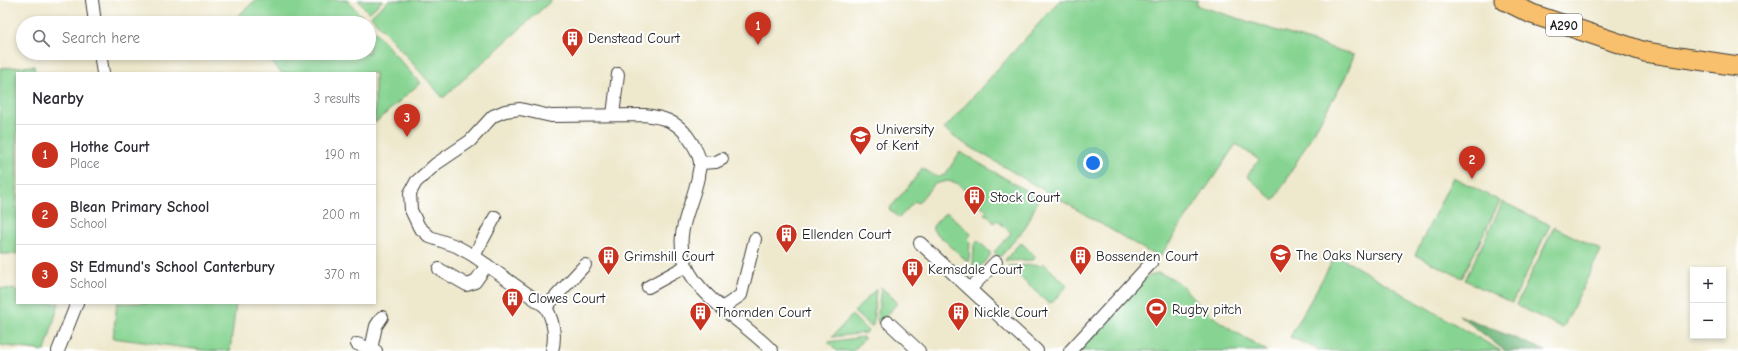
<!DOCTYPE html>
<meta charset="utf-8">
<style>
body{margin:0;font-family:"Comic Neue",sans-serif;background:#f2f2f3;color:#2b2b33}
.controls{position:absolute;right:12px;bottom:12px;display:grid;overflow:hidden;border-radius:0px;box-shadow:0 2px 6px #0003}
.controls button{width:36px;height:36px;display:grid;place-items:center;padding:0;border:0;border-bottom:1px solid #e1e1e2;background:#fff;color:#2b2b33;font:20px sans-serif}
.you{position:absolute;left:1093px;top:163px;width:14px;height:14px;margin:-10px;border:3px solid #fff;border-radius:50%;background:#1a73e8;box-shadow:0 0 0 6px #1a73e833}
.badge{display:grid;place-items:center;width:26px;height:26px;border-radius:50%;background:#c8321e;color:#fff;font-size:13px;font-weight:700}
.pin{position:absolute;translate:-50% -33px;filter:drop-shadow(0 1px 2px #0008)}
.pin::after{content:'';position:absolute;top:21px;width:14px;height:12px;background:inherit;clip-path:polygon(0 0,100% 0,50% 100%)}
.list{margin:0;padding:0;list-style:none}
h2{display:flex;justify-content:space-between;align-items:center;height:52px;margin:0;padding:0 16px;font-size:17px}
h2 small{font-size:13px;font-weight:400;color:#7c7c81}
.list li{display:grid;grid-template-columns:26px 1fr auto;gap:12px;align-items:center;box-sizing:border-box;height:60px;padding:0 16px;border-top:1px solid #e1e1e2}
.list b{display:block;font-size:15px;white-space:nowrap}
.list p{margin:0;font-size:13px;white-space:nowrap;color:#7c7c81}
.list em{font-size:13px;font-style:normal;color:#7c7c81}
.icon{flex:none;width:22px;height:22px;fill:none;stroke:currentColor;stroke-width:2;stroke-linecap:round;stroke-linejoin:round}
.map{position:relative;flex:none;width:1738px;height:351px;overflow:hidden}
.search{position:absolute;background:#fff;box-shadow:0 2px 6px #0003;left:16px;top:16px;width:360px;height:44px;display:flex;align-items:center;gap:10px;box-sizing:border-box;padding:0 14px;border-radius:22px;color:#7c7c81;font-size:15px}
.panel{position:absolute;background:#fff;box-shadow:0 2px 6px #0003;left:16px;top:72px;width:360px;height:232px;border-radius:0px}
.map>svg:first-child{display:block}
.green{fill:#87d492;stroke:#527857}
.forest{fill:#6db67c;stroke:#44694c}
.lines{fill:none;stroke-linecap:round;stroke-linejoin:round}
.minor-casing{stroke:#3c3b36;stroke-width:14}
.primary-casing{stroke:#3c3b36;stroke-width:21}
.minor{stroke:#fff;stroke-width:12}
.primary{stroke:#f8bf6c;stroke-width:19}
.labels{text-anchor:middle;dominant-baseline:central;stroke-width:4;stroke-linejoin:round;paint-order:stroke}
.shield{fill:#fff;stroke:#606060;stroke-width:1}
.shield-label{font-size:13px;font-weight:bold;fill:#1c1c1c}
.poi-label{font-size:14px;fill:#1c1c1c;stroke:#fff;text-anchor:start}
</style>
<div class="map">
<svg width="1738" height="351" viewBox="0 0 1738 351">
<rect width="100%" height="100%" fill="#fff"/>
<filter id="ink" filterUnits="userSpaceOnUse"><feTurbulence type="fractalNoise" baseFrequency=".025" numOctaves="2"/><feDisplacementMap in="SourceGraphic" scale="8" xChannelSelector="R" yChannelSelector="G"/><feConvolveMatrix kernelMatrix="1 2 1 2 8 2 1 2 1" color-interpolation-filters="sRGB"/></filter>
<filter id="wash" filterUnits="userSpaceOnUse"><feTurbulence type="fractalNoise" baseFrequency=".012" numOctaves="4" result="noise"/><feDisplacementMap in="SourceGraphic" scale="16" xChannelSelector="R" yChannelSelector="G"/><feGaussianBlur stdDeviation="0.9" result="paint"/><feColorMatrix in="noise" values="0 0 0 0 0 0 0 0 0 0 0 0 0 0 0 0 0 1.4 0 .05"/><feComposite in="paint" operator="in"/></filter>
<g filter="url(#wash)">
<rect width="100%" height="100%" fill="#eee8cc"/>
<g class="green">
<polygon points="256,0 347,0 368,23 237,23 234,19"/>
<polygon points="358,0 383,0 369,13"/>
<polygon points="389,0 552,0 443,98 371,16"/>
<polygon points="1060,0 1198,0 1196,5 1354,55 1345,78 1274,201 1247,176 1259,160 1236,144 1159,258 957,139 944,129"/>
<polygon points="369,25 420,83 375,123 375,73 281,73 264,53 369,53"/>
<polygon points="34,66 35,73 17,73 17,254 0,254 0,68"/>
<polygon points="960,152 1039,198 1026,227 1000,257 994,252 1011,233 997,220 994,223 988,215 986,215 984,214 987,211 957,183 947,181 934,184 918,203 915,201 899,218 889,209 914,180 922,168 937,177 945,175"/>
<polygon points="1453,177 1500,201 1462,278 1415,255"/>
<polygon points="1503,202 1550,225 1512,303 1465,280"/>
<polygon points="948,213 971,234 968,239 970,241 969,260 968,262 933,230 933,226 944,214"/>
<polygon points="1554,227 1601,250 1563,328 1516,305"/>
<polygon points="978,241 990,252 990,256 977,270 973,267 974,245"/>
<polygon points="1019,244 1023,244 1036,257 1033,260 1006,261 1005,260"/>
<polygon points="1336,255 1501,351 1321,351 1290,337"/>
<polygon points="1043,263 1066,284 1066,287 1053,302 1048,303 1008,266 1038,265 1040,266"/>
<path d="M1157,273C1184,279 1187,295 1205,310C1223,326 1247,338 1267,351H1080L1144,279Z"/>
<polygon points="881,287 896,301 896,305 879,323 877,321"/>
<polygon points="0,288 17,290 17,303 59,303 45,351 0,345"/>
<polygon points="876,289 873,325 871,327 854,312"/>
<polygon points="117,303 236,303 230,351 209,351 113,338"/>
<polygon points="852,315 868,331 865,333 832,337"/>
<polygon points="863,337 864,339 853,351 837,351 828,342"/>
</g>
<polygon class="forest" points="1459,315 1546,351 1505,351"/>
</g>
<g filter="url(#ink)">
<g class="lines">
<defs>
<g id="minor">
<polyline points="92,0 95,23"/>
<polyline points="100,53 103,73"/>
<polyline points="613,115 618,74"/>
<polyline points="700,163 716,162 722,159"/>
<polyline points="920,243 1037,351"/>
<polyline points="474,256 495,217"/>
<polyline points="439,269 467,285 475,282 487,265"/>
<polyline points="648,287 686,266"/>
<polyline points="970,289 996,262"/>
<polyline points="546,307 585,265"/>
<polyline points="722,308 741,295 755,239"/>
<polyline points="888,322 919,351"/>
<polyline points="357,344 376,351"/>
<polyline points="371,349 376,326 382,317"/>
<polyline points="58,351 77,303"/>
<path d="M552,351C556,336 553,320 546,307L474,256L456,246L430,237L419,227L411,210L410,193L416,182L436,164L470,141L493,116L505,111L520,109L551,116L644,115C662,117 677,121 688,137C693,144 699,153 700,162C701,166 698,172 698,177C692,208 673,233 686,265C699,298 748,325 772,351"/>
<polyline points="1070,351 1151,263"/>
</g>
<polyline id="primary" points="1504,0 1532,14 1645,52 1738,66"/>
</defs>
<use href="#minor" class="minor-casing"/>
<use href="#primary" class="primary-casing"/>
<use href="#minor" class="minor"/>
<use href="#primary" class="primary"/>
</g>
</g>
<defs>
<symbol id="building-pin" viewBox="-11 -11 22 30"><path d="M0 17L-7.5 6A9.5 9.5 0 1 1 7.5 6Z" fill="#c8321e" stroke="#fff"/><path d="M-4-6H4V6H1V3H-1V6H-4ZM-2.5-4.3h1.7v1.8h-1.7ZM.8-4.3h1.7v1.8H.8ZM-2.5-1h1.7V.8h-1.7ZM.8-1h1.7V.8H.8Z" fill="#fff"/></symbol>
<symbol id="university-pin" viewBox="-11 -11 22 30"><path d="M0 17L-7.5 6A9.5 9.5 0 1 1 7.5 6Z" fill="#c8321e" stroke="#fff"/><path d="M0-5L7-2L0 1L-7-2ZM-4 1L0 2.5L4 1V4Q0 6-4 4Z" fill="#fff"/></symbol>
<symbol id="school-pin" viewBox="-11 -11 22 30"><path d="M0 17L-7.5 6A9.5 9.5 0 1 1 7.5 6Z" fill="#c8321e" stroke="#fff"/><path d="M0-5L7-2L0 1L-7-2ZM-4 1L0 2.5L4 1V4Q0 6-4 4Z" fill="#fff"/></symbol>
<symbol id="stadium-pin" viewBox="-11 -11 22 30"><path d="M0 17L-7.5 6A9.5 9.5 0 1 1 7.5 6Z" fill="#c8321e" stroke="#fff"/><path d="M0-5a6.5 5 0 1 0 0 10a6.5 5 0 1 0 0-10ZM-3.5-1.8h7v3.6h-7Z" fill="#fff"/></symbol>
</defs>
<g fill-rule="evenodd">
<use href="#building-pin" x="560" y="26" width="25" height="34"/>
<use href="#university-pin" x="848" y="124" width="25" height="34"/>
<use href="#building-pin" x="962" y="184" width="25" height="34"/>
<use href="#building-pin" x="774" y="222" width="25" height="34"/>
<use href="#school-pin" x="1268" y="242" width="25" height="34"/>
<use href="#building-pin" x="596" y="244" width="25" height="34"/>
<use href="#building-pin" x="1068" y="244" width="25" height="34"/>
<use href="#building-pin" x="900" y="256" width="25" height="34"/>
<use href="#building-pin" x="500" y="286" width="25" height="34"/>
<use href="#stadium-pin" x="1144" y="296" width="25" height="34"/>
<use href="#building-pin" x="688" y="300" width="25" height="34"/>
<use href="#building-pin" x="946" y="300" width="25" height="34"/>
</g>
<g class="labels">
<rect class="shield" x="1546" y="14" width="36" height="22" rx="3"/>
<g class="shield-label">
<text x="1564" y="25">A290</text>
</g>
<g class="poi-label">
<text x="588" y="38">Denstead Court</text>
<text x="876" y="129">University<tspan x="876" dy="16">of Kent</tspan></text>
<text x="990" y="197">Stock Court</text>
<text x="802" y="234">Ellenden Court</text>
<text x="1296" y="255">The Oaks Nursery</text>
<text x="624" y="256">Grimshill Court</text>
<text x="1096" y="256">Bossenden Court</text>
<text x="928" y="269">Kemsdale Court</text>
<text x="528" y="298">Clowes Court</text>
<text x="1172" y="309">Rugby pitch</text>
<text x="716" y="312">Thornden Court</text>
<text x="974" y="312">Nickle Court</text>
</g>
</g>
</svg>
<div class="controls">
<button>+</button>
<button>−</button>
</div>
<div class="you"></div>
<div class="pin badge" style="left:758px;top:45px">1</div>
<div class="pin badge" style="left:1472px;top:179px">2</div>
<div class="pin badge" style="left:407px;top:137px">3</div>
<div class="search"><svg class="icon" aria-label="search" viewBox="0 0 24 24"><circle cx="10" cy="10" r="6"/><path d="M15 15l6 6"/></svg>Search here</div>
<section class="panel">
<h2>Nearby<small>3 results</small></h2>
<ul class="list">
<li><span class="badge">1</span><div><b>Hothe Court</b><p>Place</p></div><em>190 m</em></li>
<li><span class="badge">2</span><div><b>Blean Primary School</b><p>School</p></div><em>200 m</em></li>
<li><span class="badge">3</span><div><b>St Edmund's School Canterbury</b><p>School</p></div><em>370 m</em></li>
</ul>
</section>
</div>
